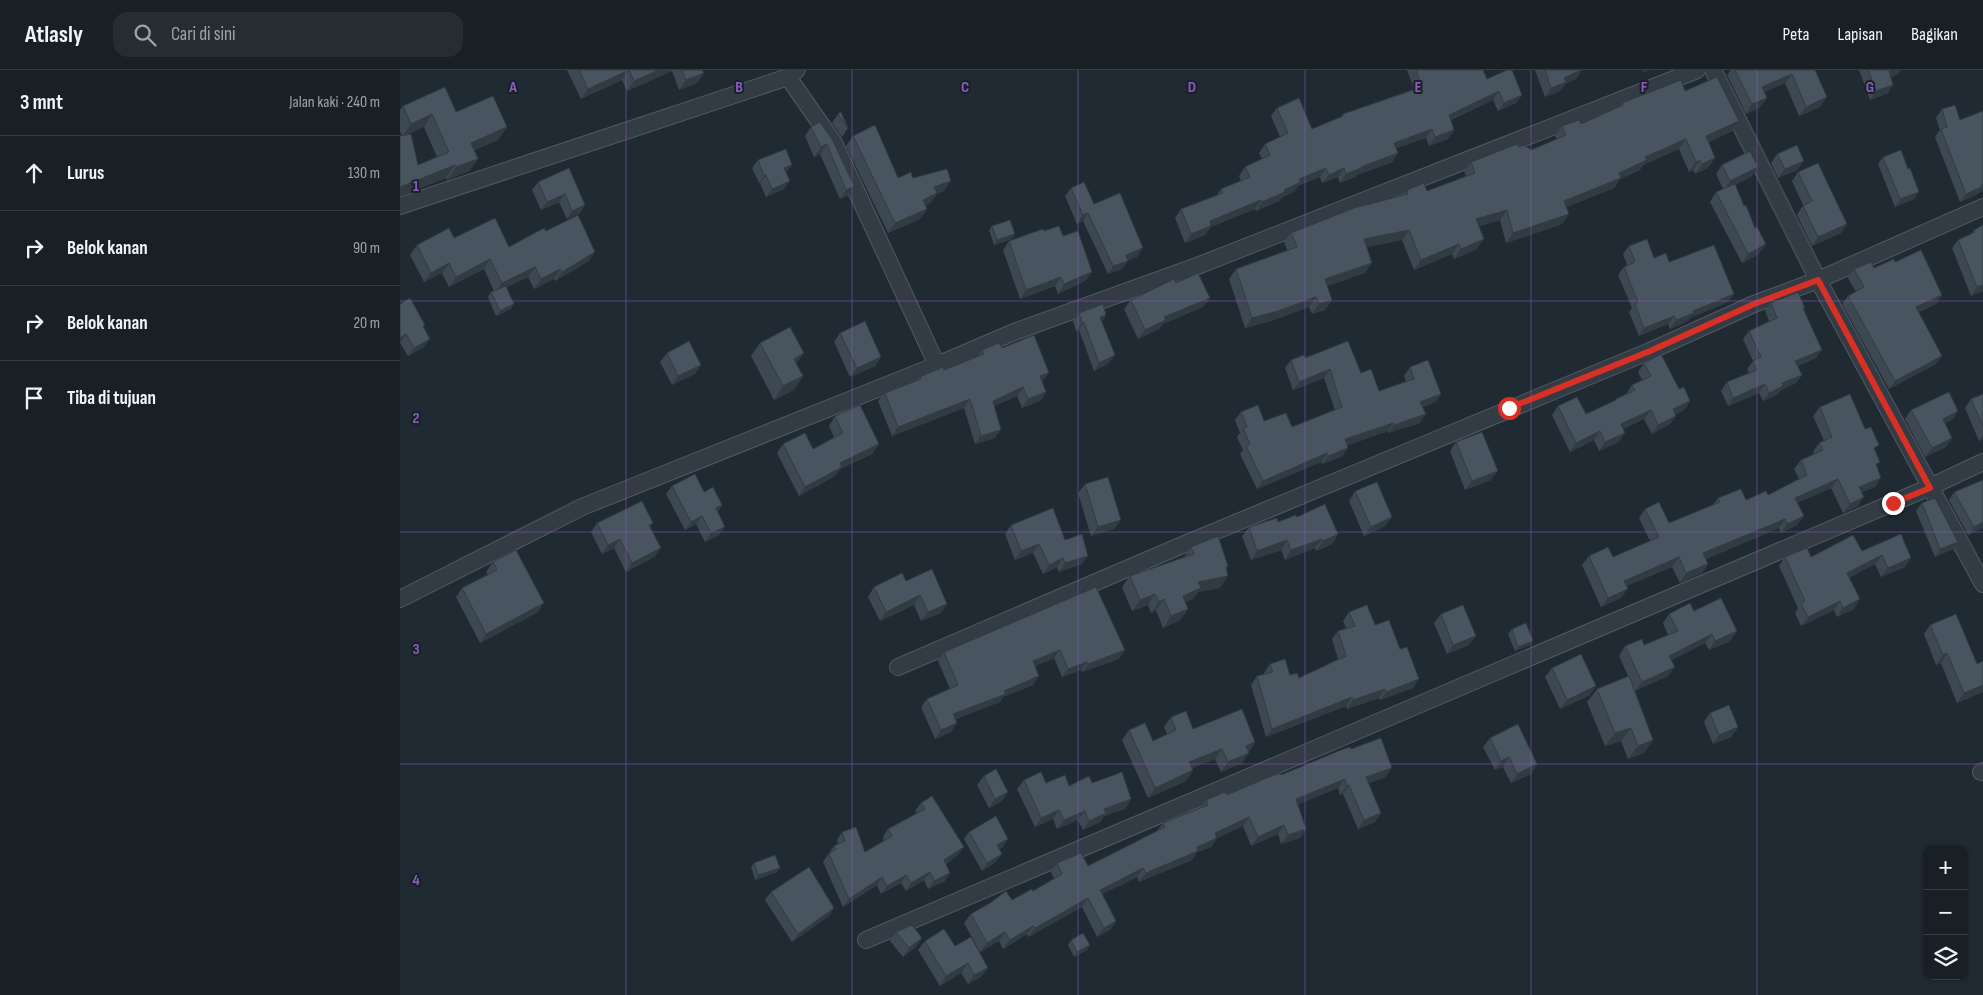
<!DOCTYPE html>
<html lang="id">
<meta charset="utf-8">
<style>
body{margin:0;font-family:"Sofia Sans Condensed",sans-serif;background:#252d32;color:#f1f3f6}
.controls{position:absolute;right:15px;bottom:15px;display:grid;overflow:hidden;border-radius:10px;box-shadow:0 1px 4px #0004}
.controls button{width:45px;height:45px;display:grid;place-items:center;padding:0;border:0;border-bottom:1px solid #363e43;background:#182026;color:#f1f3f6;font:25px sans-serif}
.stop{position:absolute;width:15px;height:15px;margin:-11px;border:4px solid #d93025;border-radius:50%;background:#fff}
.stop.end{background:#d93025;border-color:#fff;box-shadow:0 1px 5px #0008}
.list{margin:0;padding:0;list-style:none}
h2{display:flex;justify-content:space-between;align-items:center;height:65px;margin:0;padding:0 20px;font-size:21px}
h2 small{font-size:16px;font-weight:400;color:#9fa3a7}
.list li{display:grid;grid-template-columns:32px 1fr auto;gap:15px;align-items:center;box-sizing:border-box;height:75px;padding:0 20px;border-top:1px solid #363e43}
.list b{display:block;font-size:19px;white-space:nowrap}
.list em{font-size:16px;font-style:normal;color:#9fa3a7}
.icon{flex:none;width:28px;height:28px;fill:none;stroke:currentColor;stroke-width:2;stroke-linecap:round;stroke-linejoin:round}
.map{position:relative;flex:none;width:1583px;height:925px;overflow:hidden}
header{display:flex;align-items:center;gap:30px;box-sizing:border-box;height:70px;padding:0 25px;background:#182026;border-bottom:1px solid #363e43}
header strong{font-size:24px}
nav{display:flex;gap:28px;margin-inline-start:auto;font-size:18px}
.search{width:350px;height:45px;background:#252d32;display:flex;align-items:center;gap:12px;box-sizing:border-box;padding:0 18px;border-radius:15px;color:#9fa3a7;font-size:19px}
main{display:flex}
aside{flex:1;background:#182026}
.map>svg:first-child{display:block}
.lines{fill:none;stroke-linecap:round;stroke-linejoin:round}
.street-casing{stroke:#515962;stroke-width:18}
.street{stroke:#333b44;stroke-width:16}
.wall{fill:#3e4852;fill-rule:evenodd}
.shaded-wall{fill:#323b42}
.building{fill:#48545f;stroke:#323b42}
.route{stroke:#d93025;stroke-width:6}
.grid{fill:none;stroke:#8c5cc0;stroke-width:1;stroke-opacity:0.55}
.grid-label{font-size:16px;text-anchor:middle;font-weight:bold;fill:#8c5cc0;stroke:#192028;stroke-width:4;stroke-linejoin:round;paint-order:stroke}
</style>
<header>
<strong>Atlasly</strong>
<div class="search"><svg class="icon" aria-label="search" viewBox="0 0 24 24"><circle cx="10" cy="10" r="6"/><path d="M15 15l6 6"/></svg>Cari di sini</div>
<nav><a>Peta</a><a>Lapisan</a><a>Bagikan</a></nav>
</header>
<main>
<aside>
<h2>3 mnt<small>Jalan kaki · 240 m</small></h2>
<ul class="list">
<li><svg class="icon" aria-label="ahead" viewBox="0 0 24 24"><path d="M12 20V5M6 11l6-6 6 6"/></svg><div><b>Lurus</b></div><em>130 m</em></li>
<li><svg class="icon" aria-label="right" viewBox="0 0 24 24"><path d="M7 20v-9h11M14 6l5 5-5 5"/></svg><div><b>Belok kanan</b></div><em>90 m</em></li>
<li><svg class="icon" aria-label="right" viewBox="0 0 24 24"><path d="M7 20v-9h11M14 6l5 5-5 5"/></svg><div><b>Belok kanan</b></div><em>20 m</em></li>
<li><svg class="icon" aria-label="arrive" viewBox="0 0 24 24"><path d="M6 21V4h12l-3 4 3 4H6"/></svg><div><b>Tiba di tujuan</b></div></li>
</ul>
</aside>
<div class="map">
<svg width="1583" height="925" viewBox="0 0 1583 925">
<rect width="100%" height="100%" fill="#202a33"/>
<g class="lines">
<defs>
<g id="street">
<polyline points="1313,0 1418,210 1583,514"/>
<polyline points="388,7 434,73 537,295"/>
<polyline points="0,136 388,7 397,0"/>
<polyline points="0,529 182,437 537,295 614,262 797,196 1297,0"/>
<polyline points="498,597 780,476 1250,281 1354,234 1418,210 1583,137"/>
<polyline points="1581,702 1583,701"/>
<polyline points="466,870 1530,417 1583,392"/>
</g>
</defs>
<use href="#street" class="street-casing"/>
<use href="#street" class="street"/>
</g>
<g class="wall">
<polygon points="167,0 302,0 304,3 297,13 279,20 272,1 227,21 222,10 181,29"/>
<polygon points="1007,0 1083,0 1087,9 1122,25 1116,33 1098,41 1093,30 1051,50 1054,60 1048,69 1029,76 1026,68 996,78 998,83 992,92 957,105 955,107 940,113 938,107 922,113 920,107 898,116 895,121 881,128 879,131 856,141 855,139 811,157 805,165 785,173 775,148 781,139 817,125 821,119 841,111 839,106 845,97 862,89 859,83 865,74 880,67 871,46 877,38 912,59 940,48 943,44 1014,19"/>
<polygon points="1135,0 1182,0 1176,9 1165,14 1160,21 1145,27"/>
<polygon points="1331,0 1415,0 1420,37 1399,46 1385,13 1364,22 1367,28 1360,37 1346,44 1327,5"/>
<polygon points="1459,0 1501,0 1498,4 1491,7 1488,23 1470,30"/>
<polygon points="1285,21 1339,51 1332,61 1309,72 1308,98 1295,104 1293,100 1289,102 1279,79 1243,95 1240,100 1220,109 1214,118 1166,137 1162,154 1106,173 1100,150 1079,156 1077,179 1054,189 1052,184 1014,200 1002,170 967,177 965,203 927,216 932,230 925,240 912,244 909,237 871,251 845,258 829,209 836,199 887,180 884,172 891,163 1003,126 1007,120 1027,121 1066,106 1064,102 1071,92 1119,77 1131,80 1157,69 1155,66 1162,56 1181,54 1219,37 1222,33"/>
<path d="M3,36L56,42L107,57L98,70L74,80L78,89L69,101L47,110L46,108L0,126L2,66L0,61V40ZM24,57L37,87L18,95L6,65Z"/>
<polygon points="1542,39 1560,50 1583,41 1583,121 1578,123 1576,125 1560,132 1535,67 1540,60 1536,48"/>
<polygon points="438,44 448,58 442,67 432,53"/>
<polygon points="420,52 454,116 447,126 440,129 420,84 414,87 405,66 411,57"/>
<polygon points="453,66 498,108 513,108 544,121 537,124 530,133 525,136 527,139 520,149 488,163 446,76"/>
<polygon points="1377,84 1404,91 1397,100 1378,108 1371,93"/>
<polygon points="1483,87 1508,99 1519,122 1514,129 1495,137 1478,94"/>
<polygon points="358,90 387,102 386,103 384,119 366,127 360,113 359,113 352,98"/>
<polygon points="1322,95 1352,106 1335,115 1359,184 1342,193 1310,132 1316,122 1323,119 1316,104"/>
<polygon points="169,98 185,135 180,143 167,149 159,132 141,140 132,120 138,112"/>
<polygon points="1398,102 1447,154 1441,163 1412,176 1397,145 1403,135 1392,111"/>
<polygon points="671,118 743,178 737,187 728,190 722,199 708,204 683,151 677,154 665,126"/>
<polygon points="1583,155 1583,221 1571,226 1552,178 1558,170 1571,164 1574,160"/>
<polygon points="592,156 612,169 594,175 589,160"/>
<polygon points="146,161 189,191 155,211 154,209 134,219 128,207 106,217 111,239 96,246 88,227 91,222 94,221 84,199 49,217 42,203 24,212 10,185 17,175 54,168 109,177"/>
<polygon points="644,161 663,166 692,202 685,211 658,224 655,216 620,229 603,180 609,171"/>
<polygon points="1229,176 1254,188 1269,192 1334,224 1328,232 1290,248 1288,251 1270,259 1268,254 1239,266 1229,242 1232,238 1218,205 1224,197 1227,195 1223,184"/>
<polygon points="1495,192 1542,225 1536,234 1519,242 1536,294 1489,319 1442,234 1448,226 1456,222 1448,208 1454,199 1474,198"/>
<polygon points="776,213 810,228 803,237 763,254 759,259 738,269 724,239 731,230"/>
<polygon points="1371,233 1404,240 1416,288 1398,296 1402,305 1396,313 1381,320 1378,324 1363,331 1359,323 1328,336 1321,321 1327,312 1349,303 1347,299 1353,291 1343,269 1349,261 1369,251 1365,241"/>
<polygon points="0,234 25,255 24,257 24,277 8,286 0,273"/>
<polygon points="679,243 706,245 702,251 709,293 694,301 679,260 676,261 673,251"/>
<polygon points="440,263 481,287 475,296 450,307 434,272"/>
<polygon points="360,273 403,306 394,320 374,330 351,286"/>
<polygon points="602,278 642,312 646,322 640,331 622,338 617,326 594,336 595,368 575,374 564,338 492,366 478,331 485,323 517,310 520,307 544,300 578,286 582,280"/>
<polygon points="267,283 295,304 272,315 260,292"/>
<polygon points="905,288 961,303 979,321 1006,311 1004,306 1010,297 1041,324 1035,332 1023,337 1020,353 988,363 988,361 948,375 943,386 922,394 921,392 857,419 840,384 843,380 837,367 840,363 835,350 841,342 864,351 892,357 935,340 924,308 893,320 885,298 891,290"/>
<polygon points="1244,293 1279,319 1290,331 1284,340 1276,344 1276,346 1270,354 1252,364 1244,349 1223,359 1219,372 1199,381 1194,370 1170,382 1152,345 1158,336 1186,344 1214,331 1216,329 1226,324 1232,315 1242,310 1238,302"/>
<polygon points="1583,324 1583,369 1579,371 1565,338 1571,329"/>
<polygon points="1420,337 1475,381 1477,397 1475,417 1462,422 1458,436 1443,443 1431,418 1397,433 1397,455 1381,463 1379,458 1306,489 1308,494 1302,503 1280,513 1272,497 1226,516 1221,528 1201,537 1182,495 1189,486 1213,487 1250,471 1239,448 1245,439 1269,453 1314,434 1318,428 1346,430 1368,425 1399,409 1394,399 1401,390 1414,384 1413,382 1419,373 1424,371 1413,346"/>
<polygon points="1511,340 1558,341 1552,350 1545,353 1546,377 1525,387 1505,349"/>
<polygon points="435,346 479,374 472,384 440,399 435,406 399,426 377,383 383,374 413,379 434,367 429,356"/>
<polygon points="1056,372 1091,410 1065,420 1050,381"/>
<polygon points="685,414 721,450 714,459 691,466 678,423"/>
<polygon points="272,416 304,422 322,435 318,442 319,465 305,472 296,454 285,460 266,424"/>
<polygon points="955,421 992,447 985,456 964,466 949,431"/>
<polygon points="1554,422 1583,458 1568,465 1549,430"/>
<polygon points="1522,433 1553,479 1535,487 1516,441"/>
<polygon points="897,447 938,464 932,474 916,481 915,478 885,490 881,480 851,490 842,466 849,457"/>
<polygon points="197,453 253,453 250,457 261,478 254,487 226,502 214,478 202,484 191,462"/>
<polygon points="611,455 665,470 682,494 659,502 657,497 643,504 633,483 615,490 605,464"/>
<polygon points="1501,464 1505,497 1481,507 1475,494 1449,508 1454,539 1437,547 1434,540 1401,556 1395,543 1398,538 1379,496 1385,487 1411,487 1462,481"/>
<polygon points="791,477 828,496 827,498 820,518 798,522 793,529 785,532 788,539 780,550 763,558 756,540 751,543 748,535 732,541 722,517 730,506 784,487"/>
<polygon points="93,492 138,542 80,573 56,527 62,518 88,505 86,502"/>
<polygon points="506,511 541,543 521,551 514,535 480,551 468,527 474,517"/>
<polygon points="696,517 719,589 682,602 681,600 662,607 654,588 635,596 633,615 603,627 600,632 555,649 551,662 535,669 521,637 527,629 550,619 538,591 544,582"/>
<polygon points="1294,541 1337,561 1330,571 1309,580 1305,573 1272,590 1268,606 1235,621 1253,670 1244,683 1228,689 1221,671 1205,676 1187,632 1197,619 1228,606 1219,586 1225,576 1244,575 1268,565 1263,553 1269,544"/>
<polygon points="949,542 975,555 1013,618 980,630 979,628 947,639 946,636 866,667 851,615 857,606 864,604 864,603 870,594 890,605 899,608 938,589 932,569 938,561 946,558 943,551"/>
<polygon points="1041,544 1069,575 1047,584 1034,553"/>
<polygon points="1530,555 1577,594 1583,591 1583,622 1557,633 1541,593 1536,595 1524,564"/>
<polygon points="1112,559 1130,575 1115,581 1108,564"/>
<polygon points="1152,598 1190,625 1160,639 1145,607"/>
<polygon points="1310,643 1338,657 1331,667 1313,674 1304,652"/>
<polygon points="771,647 793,659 855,672 842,693 821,702 815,689 792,698 793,700 786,711 748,728 722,670 729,660 753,671 767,664 764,657"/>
<polygon points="1090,668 1137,694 1131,704 1111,713 1103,697 1095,700 1083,677"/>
<polygon points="951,679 986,707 969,713 975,752 958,759 943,724 940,725 938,718 898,734 906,759 900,768 881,774 878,764 851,776 843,756 817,768 811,777 797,782 792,790 739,812 737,807 702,824 716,851 710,860 697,867 682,837 628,867 627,864 603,879 599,871 580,882 564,853 571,844 612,830 633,821 654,809 651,802 657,793 688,796 757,761 763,753 800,738 806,730 827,725"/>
<polygon points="584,706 602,731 589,738 577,715"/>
<polygon points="624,710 669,716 692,713 731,729 725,739 704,746 700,752 683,760 678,750 657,759 653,749 635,757 617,719"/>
<polygon points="521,733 558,785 546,794 550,803 545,811 528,819 524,810 506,821 501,813 481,824 477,815 443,837 423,792 434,776 438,774 437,770 442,762 465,782 484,771 483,767 488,759 517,743 515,741"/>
<polygon points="569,762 603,777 599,779 596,792 582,801 564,769"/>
<polygon points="354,793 377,802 355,810 351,797"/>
<polygon points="371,822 429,846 392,872 365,830"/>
<polygon points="496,862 522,868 516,877 503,887 490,871"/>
<polygon points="671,870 687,880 674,887 668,875"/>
<polygon points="525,871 555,876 581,907 568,914 561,903 540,916 518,880"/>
</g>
<g class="shaded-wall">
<polygon points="229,0 222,10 181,29 188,19"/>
<polygon points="259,0 273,0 272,1 227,21 234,11"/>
<polygon points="1181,0 1182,0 1176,9 1165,14 1160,21 1145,27 1151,18 1164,8"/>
<polygon points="1244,0 1249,0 1241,3"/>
<polygon points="1493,0 1501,0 1498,4 1483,10 1489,1"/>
<polygon points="304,3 297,13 279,20 286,10"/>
<polygon points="1392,4 1385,13 1355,26 1362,17"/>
<polygon points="1493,15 1488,23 1470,30 1476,21"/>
<polygon points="1099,21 1093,30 1043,53 1049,45"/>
<polygon points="1122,25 1116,33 1098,41 1104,33"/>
<polygon points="1427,27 1420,37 1399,46 1406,37"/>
<polygon points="1367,28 1360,37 1346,44 1352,34"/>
<polygon points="32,44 24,57 2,67 11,54"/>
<polygon points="1339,51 1332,61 1299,76 1306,66"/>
<polygon points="107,57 98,70 62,86 71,73"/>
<polygon points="1032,59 1026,68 988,81 994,73"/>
<polygon points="1054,60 1048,69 1029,76 1035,67"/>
<polygon points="1286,69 1279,79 1243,95 1240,100 1220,109 1214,118 1157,141 1164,131 1219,103 1245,87"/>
<polygon points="427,74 420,84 414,87 421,77"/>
<polygon points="998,83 992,92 957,105 955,107 940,113 946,104 961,97"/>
<polygon points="1315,88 1308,98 1295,104 1302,94"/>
<polygon points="78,89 69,101 47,110 56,97"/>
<polygon points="1300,90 1293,100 1289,102 1296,92"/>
<polygon points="1404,91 1397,100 1378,108 1385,99"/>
<polygon points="55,95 46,108 0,126 0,117"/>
<polygon points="392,95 387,102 378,106 384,98"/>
<polygon points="1358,97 1352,106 1324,120 1330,111"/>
<polygon points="926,98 920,107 898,116 895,121 881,128 879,131 856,141 862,132 884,120 899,109"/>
<polygon points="944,98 938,107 922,113 929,105"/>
<polygon points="366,105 360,113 359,113 364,106"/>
<polygon points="390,111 384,119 366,127 372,119"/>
<polygon points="551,111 544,121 537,124 530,133 516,140 534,117"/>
<polygon points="1583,114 1583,121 1578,123 1576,125 1560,132 1566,124"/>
<polygon points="454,116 447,126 440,129 446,120"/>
<polygon points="1519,122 1514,129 1495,137 1500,129"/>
<polygon points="165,124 159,132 141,140 147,132"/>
<polygon points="861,130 855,139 811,157 805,165 785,173 791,164 810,151"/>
<polygon points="185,135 180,143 167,149 172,141"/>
<polygon points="527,139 520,149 488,163 495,153"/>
<polygon points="1107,140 1100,150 1069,159 1076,149"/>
<polygon points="688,143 683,151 677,154 683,145"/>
<polygon points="1169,144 1162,154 1106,173 1113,163"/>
<polygon points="1447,154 1441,163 1412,176 1418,167"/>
<polygon points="1009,160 1002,170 957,179 964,169"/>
<polygon points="615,164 612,169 594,175 597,170"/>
<polygon points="1084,169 1077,179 1054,189 1061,179"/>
<polygon points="1059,174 1052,184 1014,200 1021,190"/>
<polygon points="1366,174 1359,184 1342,193 1348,184"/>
<polygon points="743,178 737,187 720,194 726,185"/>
<polygon points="195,182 189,191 155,211 162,202"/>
<polygon points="90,189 84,199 49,217 56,207"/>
<polygon points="728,191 722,199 708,204 713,196"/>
<polygon points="49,193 42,203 24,212 31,203"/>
<polygon points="972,193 965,203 918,219 925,209"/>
<polygon points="135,197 128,207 95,223 102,213"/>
<polygon points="160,199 154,209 134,219 141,209"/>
<polygon points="692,202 685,211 658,224 664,214"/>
<polygon points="661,207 655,216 620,229 626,220"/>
<polygon points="1583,215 1583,221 1571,226 1577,217"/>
<polygon points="1334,224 1328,232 1290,248 1288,251 1270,259 1276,250 1293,241"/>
<polygon points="1542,225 1536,234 1511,245 1516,237"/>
<polygon points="916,227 909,237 871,251 845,258 852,248"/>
<polygon points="810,228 803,237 763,254 759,259 738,269 745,260 764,247"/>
<polygon points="932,230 925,240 912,244 919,234"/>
<polygon points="114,234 111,239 96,246 100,241"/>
<polygon points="706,245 701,253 700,247"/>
<polygon points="1274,246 1268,254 1239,266 1244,258"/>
<polygon points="684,252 679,260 676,261 682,253"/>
<polygon points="6,264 0,273 0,268"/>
<polygon points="30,269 24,277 8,286 14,278"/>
<polygon points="1422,280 1416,288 1390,299 1395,291"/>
<polygon points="404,283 394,297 394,289"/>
<polygon points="715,285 709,293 694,301 699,293"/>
<polygon points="1542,286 1536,294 1489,319 1495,311"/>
<polygon points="481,287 475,296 450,307 457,298"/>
<polygon points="301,295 295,304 272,315 278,306"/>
<polygon points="930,299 924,308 893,320 899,312"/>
<polygon points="649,303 642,312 640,306"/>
<polygon points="1402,305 1396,313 1381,320 1378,324 1363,331 1369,323 1382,313"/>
<polygon points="403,306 394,320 374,330 383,316"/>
<polygon points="1365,314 1359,323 1328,336 1333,328"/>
<polygon points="623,317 617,326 586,340 593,331"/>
<polygon points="646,322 640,331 622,338 628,329"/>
<polygon points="1041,324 1035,332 1014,340 1020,332"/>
<polygon points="570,329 564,338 492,366 498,357"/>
<polygon points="1290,331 1284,340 1267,348 1273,339"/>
<polygon points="1251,340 1244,349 1215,363 1221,354"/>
<polygon points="1558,341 1552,350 1537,358 1543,349"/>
<polygon points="1026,344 1020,353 988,363 994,355"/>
<polygon points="1276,346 1270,354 1252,364 1258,355"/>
<polygon points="993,353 988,361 940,378 945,369"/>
<polygon points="601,360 595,368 575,374 581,366"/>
<polygon points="1200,361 1194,370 1170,382 1176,373"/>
<polygon points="1225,363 1219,372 1199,381 1205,372"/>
<polygon points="1583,365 1583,369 1579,371"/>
<polygon points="1552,368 1546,377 1525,387 1532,378"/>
<polygon points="479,374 472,384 440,399 435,406 399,426 405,417 440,393"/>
<polygon points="948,378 943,386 922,394 928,386"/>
<polygon points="927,383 921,392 857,419 863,411"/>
<polygon points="1098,401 1091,410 1065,420 1072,411"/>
<polygon points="1481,408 1475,417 1453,426 1459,417"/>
<polygon points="1438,409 1431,418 1388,437 1395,428"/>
<polygon points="1464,427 1458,436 1443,443 1450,434"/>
<polygon points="322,435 316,444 316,438"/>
<polygon points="302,446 296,454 285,460 291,452"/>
<polygon points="1404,446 1397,455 1381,463 1387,454"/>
<polygon points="992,447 985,456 964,466 971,457"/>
<polygon points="1385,449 1379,458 1297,493 1303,483"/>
<polygon points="721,450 714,459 691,466 698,457"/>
<polygon points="1583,452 1583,458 1568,465 1574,457"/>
<polygon points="325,457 319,465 305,472 311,463"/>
<polygon points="938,464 932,474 916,481 923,471"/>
<polygon points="220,469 214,478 202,484 208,475"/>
<polygon points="922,469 915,478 885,490 891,480"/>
<polygon points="887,470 881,480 851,490 857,481"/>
<polygon points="1558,472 1553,479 1535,487 1540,479"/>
<polygon points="639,474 633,483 615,490 621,481"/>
<polygon points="261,478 254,487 226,502 232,493"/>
<polygon points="1482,485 1475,494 1440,512 1447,503"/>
<polygon points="688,486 682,494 659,502 665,493"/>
<polygon points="1279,487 1272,497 1217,520 1224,511"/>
<polygon points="663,488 657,497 643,504 649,495"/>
<polygon points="1511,488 1505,497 1481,507 1488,498"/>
<polygon points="1308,494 1302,503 1280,513 1286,503"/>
<polygon points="828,506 820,518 798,522 793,529 775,537 783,526 798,512"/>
<polygon points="1228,519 1221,528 1201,537 1208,528"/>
<polygon points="755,524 748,535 732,541 740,530"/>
<polygon points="520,525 514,535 480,551 486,542"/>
<polygon points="764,529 756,540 751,543 759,532"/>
<polygon points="1460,529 1454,539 1437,547 1443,538"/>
<polygon points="1440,531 1434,540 1401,556 1408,547"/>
<polygon points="144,533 138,542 80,573 86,564"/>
<polygon points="547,534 541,543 521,551 528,542"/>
<polygon points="788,539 780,550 763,558 771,546"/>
<polygon points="1337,561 1330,571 1309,580 1315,571"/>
<polygon points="1312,564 1305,573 1263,595 1269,586"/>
<polygon points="1076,566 1069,575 1047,584 1053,575"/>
<polygon points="1133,571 1130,575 1115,581 1118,577"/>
<polygon points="660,580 654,588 627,600 633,591"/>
<polygon points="725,580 719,589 682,602 688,594"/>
<polygon points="1547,583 1541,593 1536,595 1543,585"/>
<polygon points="687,592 681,600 662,607 668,599"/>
<polygon points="1275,597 1268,606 1235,621 1242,612"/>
<polygon points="639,606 633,615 603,627 600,632 547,653 553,644"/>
<polygon points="1019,609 1013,618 980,630 986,622"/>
<polygon points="1583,615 1583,622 1557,633 1564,623"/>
<polygon points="1196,616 1190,625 1160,639 1167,630"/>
<polygon points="985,619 979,628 947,639 953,630"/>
<polygon points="952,627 946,636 866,667 872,659"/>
<polygon points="557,653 551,662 535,669 541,660"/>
<polygon points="1338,657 1331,667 1313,674 1319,665"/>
<polygon points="1231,658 1221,671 1205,676 1215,663"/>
<polygon points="1253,670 1244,683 1228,689 1238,676"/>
<polygon points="855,672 848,683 846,676"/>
<polygon points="822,679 815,689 782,702 789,692"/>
<polygon points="849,683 842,693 821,702 828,692"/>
<polygon points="1109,687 1103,697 1095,700 1101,691"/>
<polygon points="1137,694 1131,704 1111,713 1117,704"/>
<polygon points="992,698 986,707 960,716 966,707"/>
<polygon points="793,700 786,711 748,728 755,718"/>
<polygon points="945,709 938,718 889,738 896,729"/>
<polygon points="949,715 943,724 940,725 947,716"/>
<polygon points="608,722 602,731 589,738 595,729"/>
<polygon points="731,729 725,739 704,746 700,752 683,760 689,751 704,739"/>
<polygon points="659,740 653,749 635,757 641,748"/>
<polygon points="685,741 678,750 657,759 664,750"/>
<polygon points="981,743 975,752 958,759 964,750"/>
<polygon points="849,747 843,756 817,768 811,777 797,782 792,790 739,812 746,803 797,777 815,763"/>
<polygon points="884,755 878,764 851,776 858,767"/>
<polygon points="906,759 900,768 881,774 888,765"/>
<polygon points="608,769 603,777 591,783 597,775"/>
<polygon points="564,777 558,785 539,798 544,790"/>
<polygon points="602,784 596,792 582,801 587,793"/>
<polygon points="380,798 377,802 355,810 358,805"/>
<polygon points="743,798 737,807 693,829 700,820"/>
<polygon points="530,802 524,810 506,821 511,813"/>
<polygon points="550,803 545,811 528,819 534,811"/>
<polygon points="506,805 501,813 481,824 487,816"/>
<polygon points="482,807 477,815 443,837 449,829"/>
<polygon points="688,828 682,837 628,867 635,858"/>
<polygon points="434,838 429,846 392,872 398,864"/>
<polygon points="716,851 710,860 697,867 704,858"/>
<polygon points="633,856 627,864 603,879 610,870"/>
<polygon points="605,862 599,871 580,882 587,873"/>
<polygon points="522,868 516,877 503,887 509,878"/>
<polygon points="690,875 687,880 674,887 677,882"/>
<polygon points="568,893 561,903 540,916 546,906"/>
<polygon points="588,898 581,907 568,914 574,905"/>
</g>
<g class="building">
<polygon points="179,0 259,0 234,11 229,0 188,19"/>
<polygon points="282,0 302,0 304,3 286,10"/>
<polygon points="1016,0 1083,0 1087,9 1107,0 1112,0 1122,25 1104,33 1099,21 1049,45 1054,60 1035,67 1032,59 994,73 998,83 961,97 961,98 946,104 944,98 929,105 926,98 899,109 901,112 884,120 885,122 862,132 861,130 810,151 811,156 791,164 781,139 823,123 821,119 850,107 845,97 870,85 865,74 888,63 877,38 899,28 912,59 943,46 943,44 1022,17"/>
<polygon points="1145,0 1181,0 1164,8 1166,12 1151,18"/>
<polygon points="1335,0 1415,0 1427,27 1406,37 1392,4 1362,17 1367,28 1352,34"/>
<polygon points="1468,0 1493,0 1489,1 1493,15 1476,21"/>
<polygon points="1317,7 1339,51 1306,66 1315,88 1302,94 1300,90 1296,92 1286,69 1245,87 1247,90 1219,103 1221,108 1164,131 1169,144 1113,163 1107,140 1076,149 1084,169 1061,179 1059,174 1021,190 1009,160 964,169 972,193 925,209 932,230 919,234 916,227 878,241 852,248 836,199 897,177 891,163 954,138 1008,124 1007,120 1024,113 1027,121 1075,103 1071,92 1117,74 1119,77 1124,75 1131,80 1166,65 1162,56 1179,50 1181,54 1223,35 1222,33 1281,10 1285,21"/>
<polygon points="45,17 56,42 93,26 107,57 71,73 78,89 56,97 55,95 0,117 0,66 11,64 18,95 49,82 32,44 11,54 3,36"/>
<polygon points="1555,35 1560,50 1583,41 1583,114 1581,115 1582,117 1566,124 1541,59 1547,57 1542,39"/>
<polygon points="441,42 448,58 438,44"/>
<polygon points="420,52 432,69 454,116 446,120 427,74 421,77 411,57"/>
<polygon points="475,55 498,108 511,102 513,108 547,99 551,111 534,117 537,123 523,130 527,139 495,153 453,66"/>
<polygon points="1397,75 1404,91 1385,99 1377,84"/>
<polygon points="386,79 392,95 384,98 390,111 372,119 366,105 364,106 358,90"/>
<polygon points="1501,80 1508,99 1510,98 1519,122 1500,129 1483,87"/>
<polygon points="1350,81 1358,97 1330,111 1322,95"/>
<polygon points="1418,93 1447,154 1418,167 1403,136 1412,131 1398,102"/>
<polygon points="169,98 185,135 172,141 165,124 147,132 138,112"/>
<polygon points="684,112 694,134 720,123 743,178 726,185 728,191 713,196 688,143 683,145 671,118"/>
<polygon points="1335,114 1344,136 1346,135 1355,158 1357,157 1366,174 1348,184 1316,122"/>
<polygon points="178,145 195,182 162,202 160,199 141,209 135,197 102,213 90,189 56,207 49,193 31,203 17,175 49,158 54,168 95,148 109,177 144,158 146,161"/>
<polygon points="610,150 615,164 597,170 592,156"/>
<polygon points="1583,155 1583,215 1577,217 1558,170 1575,162 1574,160"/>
<polygon points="659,156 663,166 678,161 692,202 664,214 661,207 626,220 609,171 643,159 644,161"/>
<polygon points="1247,169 1254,188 1266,183 1269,192 1314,175 1334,224 1293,241 1294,243 1276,250 1274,246 1244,258 1235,234 1238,232 1224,197 1235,192 1229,176"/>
<polygon points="1521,180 1542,225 1516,237 1542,286 1495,311 1448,226 1464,217 1454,199 1471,192 1474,198 1494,189 1495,192"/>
<polygon points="798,203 810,228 764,247 766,250 745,260 731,230 774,209 776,213"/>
<polygon points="106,216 114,234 100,241 91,222"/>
<polygon points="1398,222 1405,238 1403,238 1422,280 1395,291 1402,305 1382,313 1383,316 1369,323 1365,314 1333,328 1327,312 1357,300 1353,291 1361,287 1349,261 1377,248 1371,233"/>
<polygon points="10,228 25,255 23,256 30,269 14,278 6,264 0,268 0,234"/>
<polygon points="703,234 706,245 700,247 715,285 699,293 684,252 682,253 679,243"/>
<polygon points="465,251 481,287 457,298 440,263"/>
<polygon points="390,257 404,283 394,289 403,306 383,316 360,273"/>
<polygon points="634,265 649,303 640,306 646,322 628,329 623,317 593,331 601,360 581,366 570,329 498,357 485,323 521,309 520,307 543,297 544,300 584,284 582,280 599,273 602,278"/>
<polygon points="289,271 301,295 278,306 267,283"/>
<polygon points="948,271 961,303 971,299 979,321 1014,309 1010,297 1028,290 1041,324 1020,332 1026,344 994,355 993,353 945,369 948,378 928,386 927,383 863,411 846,376 850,374 843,358 847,357 841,342 858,335 864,351 886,343 892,357 942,337 930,299 899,312 891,290 904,285 905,288"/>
<polygon points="1261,284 1279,319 1284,317 1290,331 1273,339 1276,346 1258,355 1251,340 1221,354 1225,363 1205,372 1200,361 1176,373 1158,336 1177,327 1186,344 1216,330 1216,329 1235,320 1232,315 1251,306 1244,293"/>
<polygon points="1549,322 1558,341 1543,349 1552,368 1532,378 1511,340"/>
<polygon points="1450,324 1465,359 1471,357 1479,375 1474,378 1480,392 1476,394 1481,408 1459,417 1464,427 1450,434 1438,409 1395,428 1404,446 1387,454 1385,449 1303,483 1308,494 1286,503 1279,487 1224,511 1228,519 1208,528 1189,486 1208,477 1213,487 1259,467 1245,439 1259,432 1269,453 1320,432 1318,428 1341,419 1346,430 1366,421 1368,425 1407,405 1401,390 1423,380 1419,373 1432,367 1420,337"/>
<polygon points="1583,324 1583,356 1571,329"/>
<polygon points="460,335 479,374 440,393 442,397 405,417 383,374 405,363 413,379 443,363 435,346"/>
<polygon points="1082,362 1098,401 1072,411 1056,372"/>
<polygon points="295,404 304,422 313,417 322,435 316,438 325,457 311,463 302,446 291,452 272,416"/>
<polygon points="708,407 721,450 698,457 685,414"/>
<polygon points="1583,410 1583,452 1574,457 1554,422"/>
<polygon points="977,412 992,447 971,457 955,421"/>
<polygon points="1535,428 1558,472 1540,479 1522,433"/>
<polygon points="242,431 253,453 249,455 261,478 232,493 220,469 208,475 197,453"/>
<polygon points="925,434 938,464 923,471 922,469 891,480 887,470 857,481 849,457 877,448 878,452 896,445 897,447"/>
<polygon points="653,438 665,470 682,464 688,486 665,493 663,488 649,495 639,474 621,481 611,455"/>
<polygon points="1501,464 1511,488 1488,498 1482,485 1447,503 1460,529 1443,538 1440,531 1408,547 1401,534 1405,531 1385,487 1407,478 1411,487 1453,465 1462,481"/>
<polygon points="818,466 828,496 826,497 828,506 798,512 801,518 783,526 788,539 771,546 764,529 759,532 755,524 740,530 730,506 794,484 791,477"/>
<polygon points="116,480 144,533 86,564 62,518 97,500 93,492"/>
<polygon points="532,499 547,534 528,542 520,525 486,542 474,517 502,503 506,511"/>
<polygon points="696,517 725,580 688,594 687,592 668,599 660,580 633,591 639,606 604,621 606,624 553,644 557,653 541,660 527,629 558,615 544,582"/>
<polygon points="1321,528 1337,561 1315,571 1312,564 1269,586 1275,597 1242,612 1225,576 1242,569 1244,575 1278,561 1269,544 1290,533 1294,541"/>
<polygon points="967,535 975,555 989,550 1000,579 1007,577 1019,609 986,622 985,619 953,630 952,627 872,659 857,606 873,602 870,594 885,589 890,605 897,603 899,608 946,586 938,561 955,556 949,542"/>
<polygon points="1063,535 1076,566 1053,575 1041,544"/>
<polygon points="1556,544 1577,594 1583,591 1583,615 1564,623 1547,583 1543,585 1530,555"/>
<polygon points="1126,553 1133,571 1118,577 1112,559"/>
<polygon points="1181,584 1196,616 1167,630 1152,598"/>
<polygon points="1229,606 1253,670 1238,676 1231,658 1215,663 1197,619"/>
<polygon points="1329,635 1338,657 1319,665 1310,643"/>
<polygon points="842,639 855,672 846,676 849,683 828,692 822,679 789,692 793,700 755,718 729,660 745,653 753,671 776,660 771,647 786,641 793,659"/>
<polygon points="1118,654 1137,694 1117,704 1109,687 1101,691 1090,668"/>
<polygon points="981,668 992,698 966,707 981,743 964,750 949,715 947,716 945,709 896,729 906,759 888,765 884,755 858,767 849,747 815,763 817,768 797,777 798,781 746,803 743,798 700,820 716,851 704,858 688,828 635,858 633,856 610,870 605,862 587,873 571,844 590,833 606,821 612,830 632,819 633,821 662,804 657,793 681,783 688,796 765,757 763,753 808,735 806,730 825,722 827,725 869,707 880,703 881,705 941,680 950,677 951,679"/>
<polygon points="596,699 608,722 595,729 584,706"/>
<polygon points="641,702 646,713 665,705 669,716 689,706 692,713 722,702 731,729 704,739 706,743 689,751 685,741 664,750 659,740 641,748 624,710"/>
<polygon points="532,726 564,777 544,790 550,803 534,811 530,802 511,813 506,805 487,816 482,807 449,829 429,784 436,779 434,776 445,771 442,762 456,757 465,782 492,766 488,759 525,739 521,733"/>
<polygon points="596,746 608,769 597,775 602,784 587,793 569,762"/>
<polygon points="375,785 380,798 358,805 354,793"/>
<polygon points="409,797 434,838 398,864 371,822"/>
<polygon points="512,855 522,868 509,878 496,862"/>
<polygon points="544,859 555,876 571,867 588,898 574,905 568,893 546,906 525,871"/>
<polygon points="683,863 690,875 677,882 671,870"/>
</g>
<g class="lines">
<polyline class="route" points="1109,338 1250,281 1354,234 1418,210 1530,418 1493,433"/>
</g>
<path class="grid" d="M226,0V925M452,0V925M678,0V925M905,0V925M1131,0V925M1357,0V925M0,231H1583M0,462H1583M0,694H1583"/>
<g class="grid-label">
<text x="113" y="22">A</text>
<text x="339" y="22">B</text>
<text x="565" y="22">C</text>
<text x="792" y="22">D</text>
<text x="1018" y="22">E</text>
<text x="1244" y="22">F</text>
<text x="1470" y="22">G</text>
<text x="16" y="121">1</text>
<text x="16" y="353">2</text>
<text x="16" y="584">3</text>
<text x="16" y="815">4</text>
</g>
</svg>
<div class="controls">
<button>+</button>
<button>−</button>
<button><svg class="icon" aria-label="layers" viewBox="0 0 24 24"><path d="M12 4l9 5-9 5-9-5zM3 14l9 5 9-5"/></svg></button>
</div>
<div class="stop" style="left:1109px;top:338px"></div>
<div class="stop end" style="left:1493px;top:433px"></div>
</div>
</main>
